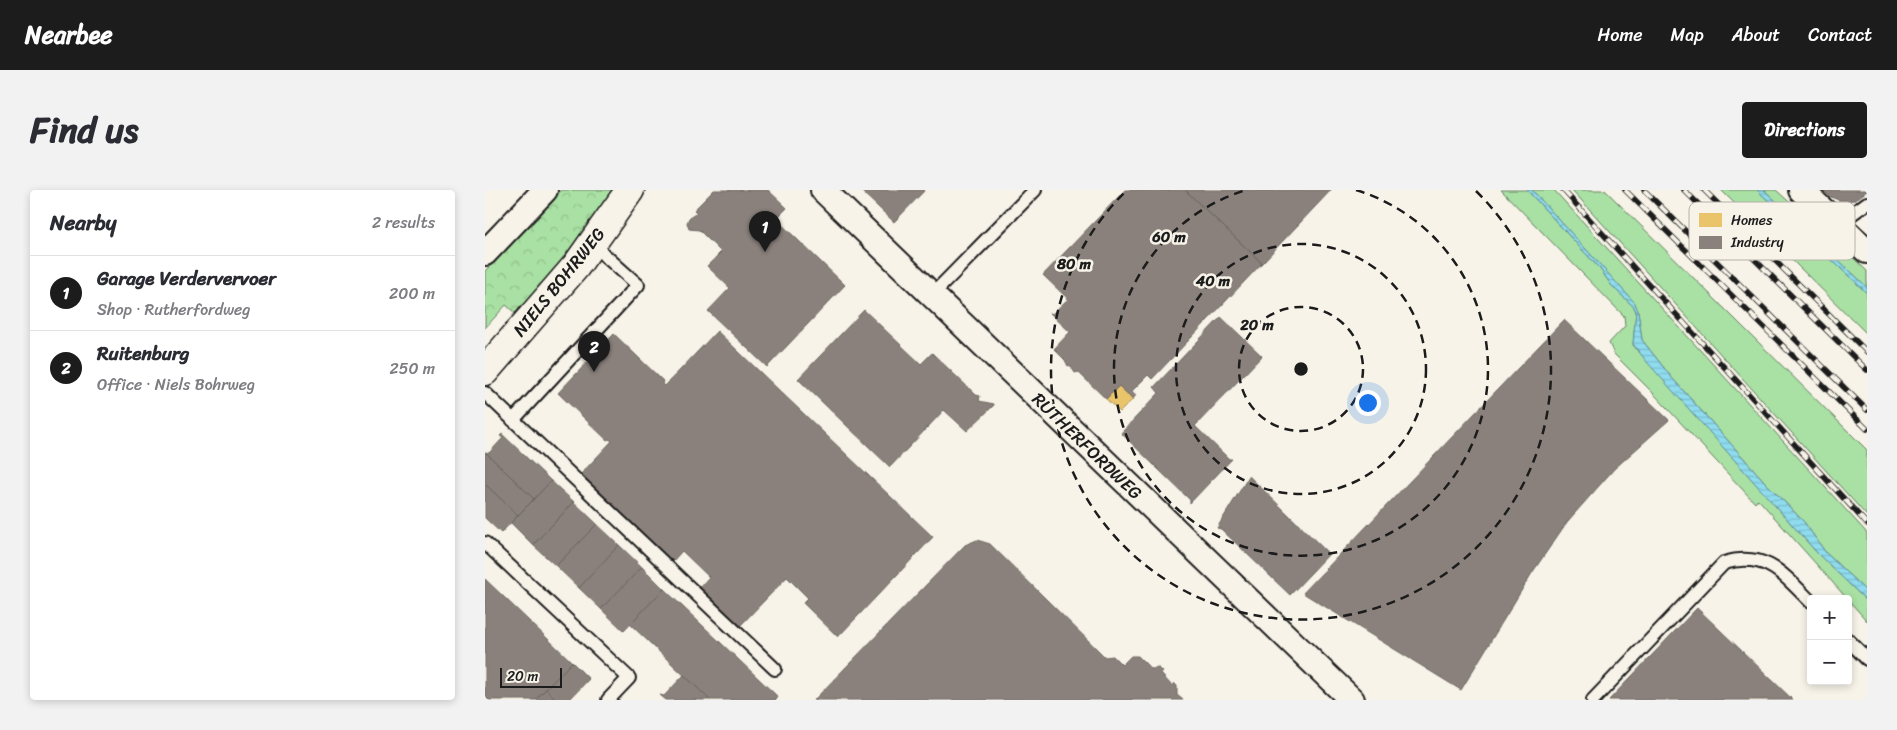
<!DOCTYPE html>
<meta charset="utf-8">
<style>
body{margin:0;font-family:Sriracha,sans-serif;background:#f2f2f3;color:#2b2b33}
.controls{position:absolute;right:15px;bottom:15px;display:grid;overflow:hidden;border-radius:5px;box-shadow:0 2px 8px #0003}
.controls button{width:45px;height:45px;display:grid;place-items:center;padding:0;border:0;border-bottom:1px solid #e1e1e2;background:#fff;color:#2b2b33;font:25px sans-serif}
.scale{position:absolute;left:15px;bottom:12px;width:62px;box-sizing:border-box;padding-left:5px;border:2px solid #1c1c1c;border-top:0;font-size:14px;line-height:18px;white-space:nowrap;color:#1c1c1c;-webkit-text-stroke:4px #f7f3e8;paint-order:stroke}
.you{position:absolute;left:882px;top:212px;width:18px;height:18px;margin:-12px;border:4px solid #fff;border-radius:50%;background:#1a73e8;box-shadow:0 0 0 8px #1a73e833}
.badge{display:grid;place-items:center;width:32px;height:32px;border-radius:50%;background:#1c1c1c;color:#fff;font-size:16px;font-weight:700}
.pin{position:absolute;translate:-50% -41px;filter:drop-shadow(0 1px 2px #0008)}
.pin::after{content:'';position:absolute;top:26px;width:18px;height:15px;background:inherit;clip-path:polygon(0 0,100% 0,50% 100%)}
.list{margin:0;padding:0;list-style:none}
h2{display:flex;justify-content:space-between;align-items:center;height:65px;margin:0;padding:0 20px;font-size:21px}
h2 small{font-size:16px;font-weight:400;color:#7c7c81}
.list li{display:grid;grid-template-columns:32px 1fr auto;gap:15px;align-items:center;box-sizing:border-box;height:75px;padding:0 20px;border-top:1px solid #e1e1e2}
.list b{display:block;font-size:19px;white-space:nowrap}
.list p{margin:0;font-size:16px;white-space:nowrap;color:#7c7c81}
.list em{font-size:16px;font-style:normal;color:#7c7c81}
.map{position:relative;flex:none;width:1382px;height:510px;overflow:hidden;border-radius:5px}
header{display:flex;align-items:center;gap:30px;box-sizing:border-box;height:70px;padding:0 25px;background:#1c1c1c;color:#fff}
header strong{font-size:24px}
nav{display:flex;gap:28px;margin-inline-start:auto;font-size:18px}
.intro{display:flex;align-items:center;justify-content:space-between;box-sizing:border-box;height:120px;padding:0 30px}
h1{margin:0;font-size:35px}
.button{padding:12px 22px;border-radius:5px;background:#1c1c1c;color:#fff;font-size:18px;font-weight:700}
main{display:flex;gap:30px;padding:0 30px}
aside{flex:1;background:#fff;border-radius:5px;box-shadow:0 2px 8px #0003}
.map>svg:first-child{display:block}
.green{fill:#a9e0a3;stroke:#627e60}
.forest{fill:url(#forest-crowns);stroke:#627e60}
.water{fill:url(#water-rules);stroke:#618f9b}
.homes{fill:#e9c46a;stroke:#ac9253}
.industry{fill:#8a817c;stroke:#69635f}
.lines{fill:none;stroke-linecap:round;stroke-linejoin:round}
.service-casing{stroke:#1c1c1c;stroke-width:16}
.minor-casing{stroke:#1c1c1c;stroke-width:28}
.tertiary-casing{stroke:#1c1c1c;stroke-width:31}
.service{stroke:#f7f3e8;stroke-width:12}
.minor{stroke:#f7f3e8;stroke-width:24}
.tertiary{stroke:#f7f3e8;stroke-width:28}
.rail-casing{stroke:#1c1c1c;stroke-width:5.5}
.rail{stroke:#f7f3e8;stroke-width:4;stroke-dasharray:11;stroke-linecap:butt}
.ring{fill:none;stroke:#1c1c1c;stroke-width:2.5;stroke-dasharray:9 6}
.labels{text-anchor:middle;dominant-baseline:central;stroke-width:5;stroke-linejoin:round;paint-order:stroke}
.street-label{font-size:18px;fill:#1c1c1c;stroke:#f7f3e8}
.key{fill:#f7f3e8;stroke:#b5b2ab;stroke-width:1}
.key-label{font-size:14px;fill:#1c1c1c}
.centre{fill:#1c1c1c;stroke:#f7f3e8;stroke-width:2.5}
.ring-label{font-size:15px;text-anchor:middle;font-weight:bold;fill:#1c1c1c;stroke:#f7f3e8;stroke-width:5;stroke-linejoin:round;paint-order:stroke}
</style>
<header>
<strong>Nearbee</strong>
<nav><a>Home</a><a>Map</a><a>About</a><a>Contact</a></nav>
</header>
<div class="intro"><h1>Find us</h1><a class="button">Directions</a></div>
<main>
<aside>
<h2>Nearby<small>2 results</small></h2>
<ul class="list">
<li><span class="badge">1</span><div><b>Garage Verdervervoer</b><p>Shop · Rutherfordweg</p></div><em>200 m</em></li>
<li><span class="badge">2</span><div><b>Ruitenburg</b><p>Office · Niels Bohrweg</p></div><em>250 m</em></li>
</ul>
</aside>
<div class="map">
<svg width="1382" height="510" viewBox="0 0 1382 510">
<defs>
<pattern id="forest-crowns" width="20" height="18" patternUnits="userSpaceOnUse" patternTransform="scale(1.25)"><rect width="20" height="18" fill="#a9e0a3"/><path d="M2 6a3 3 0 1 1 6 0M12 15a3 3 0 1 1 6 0" fill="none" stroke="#91c08c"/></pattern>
<pattern id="water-rules" width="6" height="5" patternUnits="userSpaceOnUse" patternTransform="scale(1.25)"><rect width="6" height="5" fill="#8fdcef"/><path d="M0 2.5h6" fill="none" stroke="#7bbccc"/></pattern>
</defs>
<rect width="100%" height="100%" fill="#f7f3e8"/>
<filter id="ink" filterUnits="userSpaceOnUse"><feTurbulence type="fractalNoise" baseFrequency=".02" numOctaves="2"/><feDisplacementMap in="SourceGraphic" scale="10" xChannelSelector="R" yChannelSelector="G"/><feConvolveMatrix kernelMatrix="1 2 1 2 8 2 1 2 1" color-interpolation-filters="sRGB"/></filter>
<g filter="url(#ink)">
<g class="green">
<polygon points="1016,0 1042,0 1115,79 1127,96 1148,116 1151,121 1148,155 1334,365 1382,411 1382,431 1273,309 1270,313 1169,204 1129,164 1124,153 1140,136 1139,126"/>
<polygon points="1047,0 1069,0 1382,343 1382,402 1341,363 1319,332 1279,291 1187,188 1157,150 1153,121 1144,107"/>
<polygon points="1087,0 1120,0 1382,260 1382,326"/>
<polygon points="1236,0 1272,0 1382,103 1382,144"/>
<polygon points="1279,0 1291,0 1322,28 1324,26 1382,81 1382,97"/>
</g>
<polygon class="forest" points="76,0 128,0 101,43 32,125 21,115 0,138 0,81"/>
<g class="water">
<polygon points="1042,0 1047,0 1150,113 1153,121 1157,150 1187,188 1279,291 1319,332 1341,363 1382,402 1382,411 1334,365 1162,172 1148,154 1151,121 1148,116 1127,96 1115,79"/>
<polygon points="1272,0 1279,0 1382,97 1382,103"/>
</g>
<polygon class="homes" points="634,196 648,209 635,222 621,209"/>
<g class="industry">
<polygon points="229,0 283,0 302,18 291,29 360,95 282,177 223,121 245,98 222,76 236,62 214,40 204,39 202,33 204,28 212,23 209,20"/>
<polygon points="375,0 440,0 409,32"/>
<polygon points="640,0 700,0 777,73 667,189 663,185 647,201 651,205 648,209 634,196 621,209 593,182 590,183 585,175 583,176 580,170 569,159 585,142 564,122 567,124 583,109 558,85"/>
<polygon points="700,0 846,0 777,73"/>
<polygon points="1337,0 1382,0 1382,1 1370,10 1356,11 1346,7"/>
<polygon points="379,120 436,174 447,163 491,205 495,206 494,211 509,214 509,215 482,241 459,220 405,277 313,189"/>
<polygon points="736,127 777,166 710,236 744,269 747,269 705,313 705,310 636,243 674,203 669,197"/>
<polygon points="1079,130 1184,230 1129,279 1082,332 1047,383 976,500 818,403"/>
<polygon points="232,141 448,347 353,447 318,413 323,408 302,387 254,437 214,398 224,387 197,361 187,372 95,285 127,251 124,249 122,250 73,203 129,144 178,191 177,193 180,196"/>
<polygon points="17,244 66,291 49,309 0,262 4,263 18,248 15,246"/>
<polygon points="0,262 49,309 33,325 0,294"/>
<polygon points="764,286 844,364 805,405 736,339 732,338"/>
<polygon points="66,291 89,312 48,355 26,333"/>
<polygon points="0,294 33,325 16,343 0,328"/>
<polygon points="89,312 112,334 71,376 48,355"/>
<polygon points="112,334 134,355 94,398 71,376"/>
<polygon points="492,350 505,354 620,467 628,466 637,475 646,466 653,466 666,479 674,478 678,482 676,484 687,496 689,493 692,496 692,505 698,510 329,510 480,355"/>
<polygon points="134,355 157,377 116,419 94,398"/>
<polygon points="157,377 179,399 139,441 116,419"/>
<polygon points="0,389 87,472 50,510 0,510"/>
<polygon points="179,399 293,507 291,510 225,510 145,434"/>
<polygon points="1212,418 1308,510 1124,510"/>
<polygon points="87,472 104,489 84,510 72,510 61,499"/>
<polygon points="199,485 225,510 181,510 175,505 179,506"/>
<polygon points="61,499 72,510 50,510"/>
</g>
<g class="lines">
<defs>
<g id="service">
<polyline points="1353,34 1382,13"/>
<polyline points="446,106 550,0"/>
<polyline points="0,203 290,479"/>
<polyline points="28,230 153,95 107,54"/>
<polyline points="0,353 144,488 123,510"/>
<polyline points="1363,450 1382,469"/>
<path d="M1108,510L1239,373C1281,361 1298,384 1326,412"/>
</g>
<g id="minor">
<polyline points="338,0 867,510"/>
<polyline points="1316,0 1382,61"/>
<polyline points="0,63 60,0"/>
</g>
<polyline id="tertiary" points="0,181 91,76 145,0"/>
</defs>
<use href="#service" class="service-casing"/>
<use href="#minor" class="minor-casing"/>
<use href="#tertiary" class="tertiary-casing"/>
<use href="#service" class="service"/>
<use href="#minor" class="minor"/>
<use href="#tertiary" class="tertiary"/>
<defs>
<g id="rail">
<polyline points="1078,0 1382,334"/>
<polyline points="1140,0 1382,239"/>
<polyline points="1159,0 1382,220"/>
<polyline points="1199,0 1382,180"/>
<polyline points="1219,0 1382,162"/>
</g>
</defs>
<use href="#rail" class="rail-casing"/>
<use href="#rail" class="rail"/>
</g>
</g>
<g class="ring">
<circle cx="816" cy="179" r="62"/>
<circle cx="816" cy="179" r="125"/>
<path d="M871 0A187 187 0 1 1 761 0"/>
<path d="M991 1A250 250 0 1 1 641 1"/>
</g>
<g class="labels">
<g class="street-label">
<text transform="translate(74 92) rotate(-51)">NIELS BOHRWEG</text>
<text transform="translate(602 256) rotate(44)">RUTHERFORDWEG</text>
</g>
</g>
<rect x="1204" y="12" width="166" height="58" rx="8" class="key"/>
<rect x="1214" y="23" width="23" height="14" fill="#e9c46a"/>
<rect x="1214" y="46" width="23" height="13" fill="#8a817c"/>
<g class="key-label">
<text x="1246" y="35">Homes</text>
<text x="1246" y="57">Industry</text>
</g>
<circle cx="816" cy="179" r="8" class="centre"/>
<g class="ring-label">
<text x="684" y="52">60 m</text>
<text x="589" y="79">80 m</text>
<text x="728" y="96">40 m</text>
<text x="772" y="140">20 m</text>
</g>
</svg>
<div class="controls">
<button>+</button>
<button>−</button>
</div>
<div class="scale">20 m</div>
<div class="you"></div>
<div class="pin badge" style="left:280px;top:62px">1</div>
<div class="pin badge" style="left:109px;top:182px">2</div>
</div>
</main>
